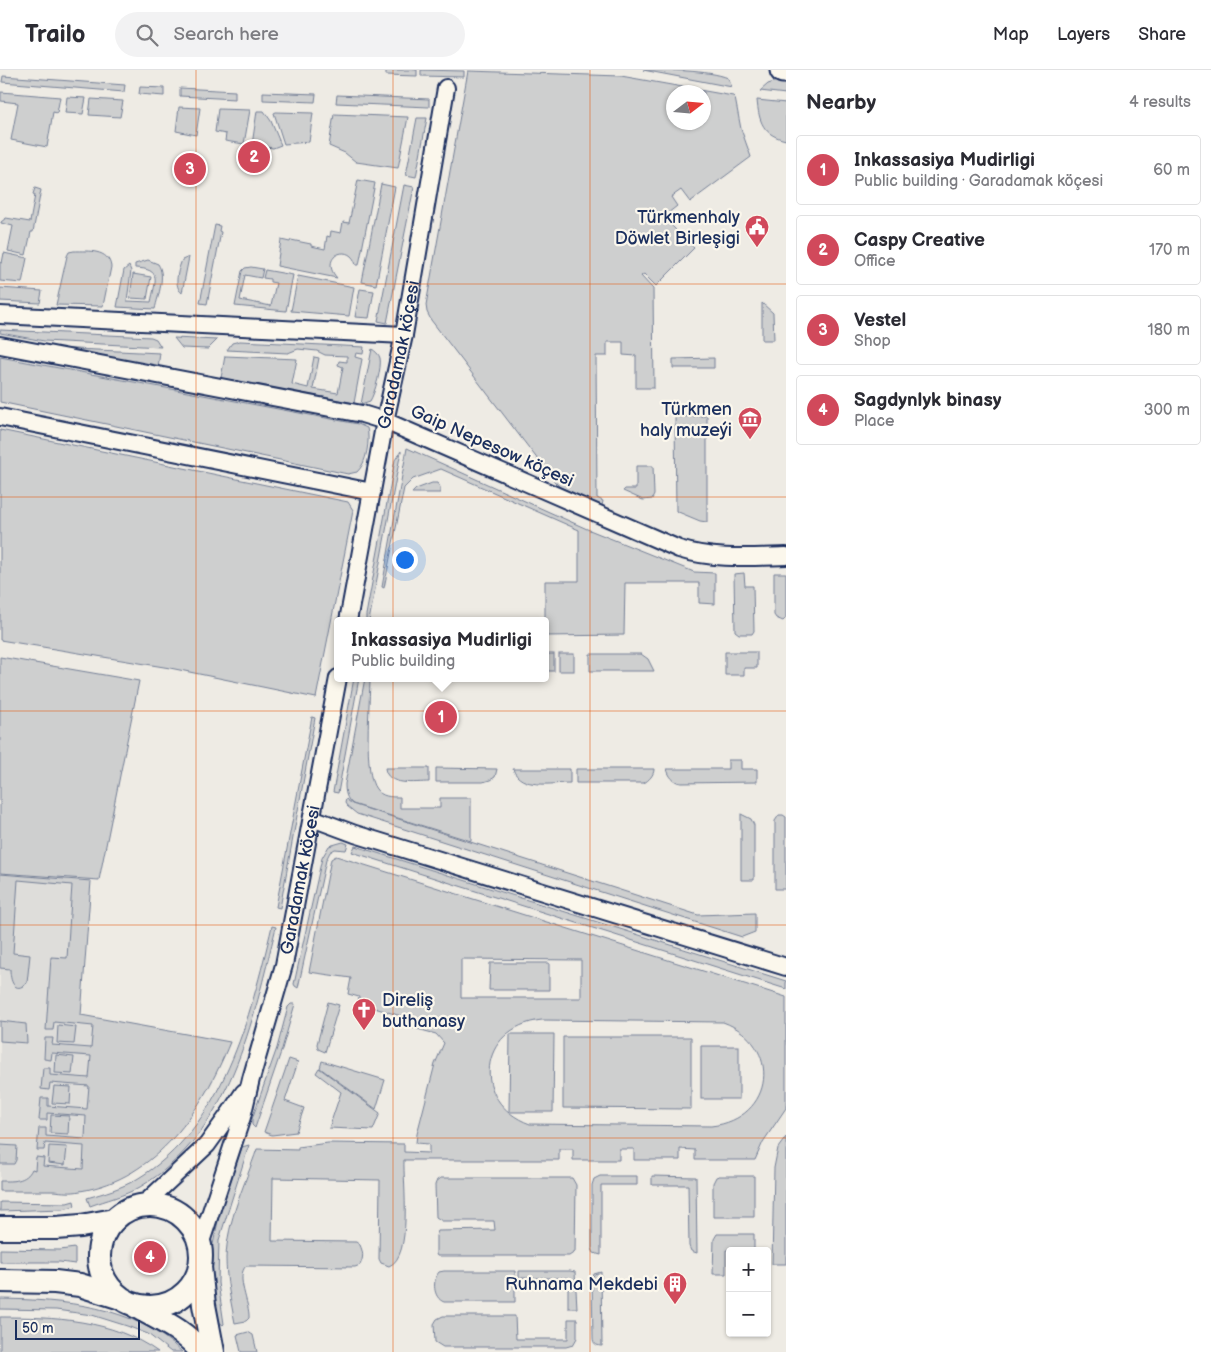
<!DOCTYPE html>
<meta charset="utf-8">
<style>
body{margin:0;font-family:"Balsamiq Sans",sans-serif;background:#f2f2f3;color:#2b2b33}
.controls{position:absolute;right:15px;bottom:15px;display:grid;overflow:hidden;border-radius:5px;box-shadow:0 1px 4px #0004}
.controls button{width:45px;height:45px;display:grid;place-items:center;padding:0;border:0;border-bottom:1px solid #e1e1e2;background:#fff;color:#2b2b33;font:25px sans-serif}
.compass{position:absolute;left:666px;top:15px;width:45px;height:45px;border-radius:50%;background:#fff;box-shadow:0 1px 4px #0004;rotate:74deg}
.scale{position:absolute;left:15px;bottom:12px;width:125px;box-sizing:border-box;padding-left:5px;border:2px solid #1b2f5e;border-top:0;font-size:14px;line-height:18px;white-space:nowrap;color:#1b2f5e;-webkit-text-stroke:4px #fbf7ec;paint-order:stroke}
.you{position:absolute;left:404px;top:489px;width:18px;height:18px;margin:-12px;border:4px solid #fff;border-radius:50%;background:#1a73e8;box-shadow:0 0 0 8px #1a73e833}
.badge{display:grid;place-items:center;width:32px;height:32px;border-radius:50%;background:#d1495b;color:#fff;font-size:16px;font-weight:700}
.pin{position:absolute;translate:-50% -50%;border:2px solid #fff;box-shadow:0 1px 5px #0006}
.popup{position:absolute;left:334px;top:547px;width:215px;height:65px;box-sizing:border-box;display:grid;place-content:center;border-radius:5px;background:#fff;filter:drop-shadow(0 1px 4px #0005);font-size:16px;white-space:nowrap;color:#7c7c81}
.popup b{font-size:19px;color:#2b2b33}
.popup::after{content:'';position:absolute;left:50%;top:100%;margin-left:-10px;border:10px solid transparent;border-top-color:#fff}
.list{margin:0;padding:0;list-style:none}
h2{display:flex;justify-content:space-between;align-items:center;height:65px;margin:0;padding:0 20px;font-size:21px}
h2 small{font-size:16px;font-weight:400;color:#7c7c81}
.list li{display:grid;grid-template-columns:32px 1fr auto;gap:15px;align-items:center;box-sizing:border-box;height:70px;margin:0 10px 10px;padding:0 10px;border:1px solid #e1e1e2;border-radius:5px}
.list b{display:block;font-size:19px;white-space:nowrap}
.list p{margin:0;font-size:16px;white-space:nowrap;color:#7c7c81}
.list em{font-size:16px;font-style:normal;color:#7c7c81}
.icon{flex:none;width:28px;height:28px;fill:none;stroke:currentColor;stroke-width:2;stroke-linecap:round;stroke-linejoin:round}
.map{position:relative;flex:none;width:786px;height:1282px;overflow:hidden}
header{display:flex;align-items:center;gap:30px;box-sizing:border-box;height:70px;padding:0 25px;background:#fff;border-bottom:1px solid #e1e1e2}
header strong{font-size:24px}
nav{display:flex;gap:28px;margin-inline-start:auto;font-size:18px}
.search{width:350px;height:45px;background:#f2f2f3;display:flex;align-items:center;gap:12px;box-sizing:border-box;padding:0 18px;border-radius:28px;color:#7c7c81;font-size:19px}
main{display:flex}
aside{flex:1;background:#fff}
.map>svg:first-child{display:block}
.built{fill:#deddda}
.green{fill:#cecfcf;stroke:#747f96;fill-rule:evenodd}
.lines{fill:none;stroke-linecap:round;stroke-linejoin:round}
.minor-casing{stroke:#1b2f5e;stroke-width:20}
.secondary-casing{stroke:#1b2f5e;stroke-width:26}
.primary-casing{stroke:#1b2f5e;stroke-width:29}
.minor{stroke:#fbf7ec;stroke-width:16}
.secondary{stroke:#fbf7ec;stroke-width:22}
.primary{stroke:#fbf7ec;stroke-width:25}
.grid{fill:none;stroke:#e8590c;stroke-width:1;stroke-opacity:0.55}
.labels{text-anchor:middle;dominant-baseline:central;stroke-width:4.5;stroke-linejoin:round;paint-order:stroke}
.poi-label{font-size:18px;fill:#1b2f5e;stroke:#fbf7ec;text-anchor:end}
.street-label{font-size:18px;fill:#1b2f5e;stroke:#fbf7ec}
</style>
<header>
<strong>Trailo</strong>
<div class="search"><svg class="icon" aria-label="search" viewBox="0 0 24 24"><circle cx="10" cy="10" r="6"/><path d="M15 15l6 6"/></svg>Search here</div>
<nav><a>Map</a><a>Layers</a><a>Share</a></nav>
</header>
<main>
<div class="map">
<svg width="786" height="1282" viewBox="0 0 786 1282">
<rect width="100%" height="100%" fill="#eeebe4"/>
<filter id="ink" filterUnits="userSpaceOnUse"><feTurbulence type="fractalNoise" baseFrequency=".02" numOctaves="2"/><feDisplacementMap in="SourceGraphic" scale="10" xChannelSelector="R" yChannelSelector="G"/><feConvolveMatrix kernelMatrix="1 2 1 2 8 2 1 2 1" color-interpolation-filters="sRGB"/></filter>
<g filter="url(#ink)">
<polygon class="built" points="0,804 91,811 81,945 231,972 211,1016 184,1056 169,1073 151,1089 132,1103 111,1112 78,1122 0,1121"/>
<g class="green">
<polygon points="386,0 417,0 417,6 386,5"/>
<polygon points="421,0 464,1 464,7 421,6"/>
<path d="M643,0C666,0 709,0 728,8L732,17Z"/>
<path d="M468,1L621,6L733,26L735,28L741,59L751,87L690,132L681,120L671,127L677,136L663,147L694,178L656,216L644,204L641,206L653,219L654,318H636V286L623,285V272H607V286H596L597,428L603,431L602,436L560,417L555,412L431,250L427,242L426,235ZM674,22H704V52H674Z"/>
<polygon points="3,6 125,15 124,22 2,12"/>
<polygon points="774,12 786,13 786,24 760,21 768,14"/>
<polygon points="140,17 164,18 164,26 139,24"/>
<polygon points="180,18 235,21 235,29 180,26"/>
<polygon points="1,22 60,27 57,43 53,42 47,77 11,70 18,33 1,31"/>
<polygon points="263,22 316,24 315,32 263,30"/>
<polygon points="337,25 429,29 429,37 336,33"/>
<polygon points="67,27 86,28 83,44 65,43"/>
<polygon points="91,29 123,31 120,47 89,45"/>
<path d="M757,30L786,33V70C763,65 759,52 757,30Z"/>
<polygon points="179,37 200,38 196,65 176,61"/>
<polygon points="218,39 250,40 244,74 225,71 226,64 215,62"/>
<polygon points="257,41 264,41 271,51 281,75 273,78 252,75"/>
<polygon points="276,42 313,43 309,72 284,74 274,43"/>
<polygon points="334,44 408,47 398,98 356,92 345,83 329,76"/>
<polygon points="417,48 427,48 416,107 406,105"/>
<path d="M358,110L375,113L359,195H356C350,171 318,187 337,208L277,196L281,170L290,172L291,170L311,174V176L325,179L327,166L330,167L331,161L341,163L343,152L349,153Z"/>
<polygon points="381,114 395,117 376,215 362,212"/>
<polygon points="404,115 414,117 387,253 378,251"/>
<polygon points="35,118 41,120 33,162 31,162 26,185 8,181 13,156 1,153 1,152 6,148 30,152 35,125 33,124"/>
<polygon points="215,155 220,156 219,161 221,162 207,234 200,233"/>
<path d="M74,181C88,181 109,179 111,197L103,236L56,235L67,186L69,182Z"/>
<polygon points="4,183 27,188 22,213 0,211 0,192 2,193"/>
<path d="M189,187L182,223C173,216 178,200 182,190Z"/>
<path d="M148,190L158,194C166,206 158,225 155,239L117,237L124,200L129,196L131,201L127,231L151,232C155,211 163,199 135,198V194Z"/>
<polygon points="251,197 263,199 261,208 245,205 240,230 271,236 276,213 270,212 270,209 263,208 265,200 293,205 286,241 235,236 242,201 245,198"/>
<polygon points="133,204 151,207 147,229 130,228"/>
<polygon points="298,206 354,217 349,246 291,241"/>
<polygon points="0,218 42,221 40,233 0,231"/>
<polygon points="360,219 374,221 369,248 355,247"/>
<polygon points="762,233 773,243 774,270 762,270"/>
<polygon points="0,260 151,267 156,269 161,277 44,271 0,263"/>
<polygon points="174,268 217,270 208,279 182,278"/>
<polygon points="240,271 364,277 363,284 356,283 355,287 362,289 354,333 221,308 225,286 297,289 292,314 308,318 314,287 319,288 313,319 338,323 343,297 338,295 339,291 347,292 347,286 325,285 317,281 298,279 288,283 227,280 232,273"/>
<polygon points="55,278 160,283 158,297"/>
<path d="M372,279C375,281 379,284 380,288C382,297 375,323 370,331L361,334Z"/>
<path d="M0,287L358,354L367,358C370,370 367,393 357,402L348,404L0,332Z"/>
<polygon points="714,288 714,298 673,298 673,289"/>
<polygon points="707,346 707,452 700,451 676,441 675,347"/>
<polygon points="0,360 348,432 353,440 352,446 316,628 170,598 0,570"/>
<polygon points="407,378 587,459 694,502 715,503 715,534 699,533 699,513 625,513 624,565 545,566 545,511 579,511 579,460 441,399 413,409 404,418 384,518 382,517"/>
<polygon points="401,381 369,551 366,551 366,545 395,390"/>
<polygon points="636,396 653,396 654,425 652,429 643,430 623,421 625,419 636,419"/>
<polygon points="432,413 437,413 440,417 440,423 412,423 416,419"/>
<polygon points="744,503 745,516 753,516 754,561 752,564 739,564 735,561 734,504"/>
<polygon points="774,503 786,503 786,548 783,551 776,548 774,545"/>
<polygon points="725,582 757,582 757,598 744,598 744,605 725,605"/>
<rect x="545" y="584" width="9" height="17"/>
<rect x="559" y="584" width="15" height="17"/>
<polygon points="590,584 641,584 648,589 654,601 590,601"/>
<polygon points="0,587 139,611 99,810 0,803"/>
<polygon points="354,608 359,608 338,723 333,722"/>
<path d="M365,608H370C370,631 363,703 376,719C382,727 390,727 400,727V738H440V728H471V771L353,734C346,729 345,722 345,714Z"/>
<polygon points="312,647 315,648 280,838 276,837"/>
<path d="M728,690H741V699H757V712L681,713C673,712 669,706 667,699H728Z"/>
<path d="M385,698H429V712C416,712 387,717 385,698Z"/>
<polygon points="436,698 497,699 495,707 490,710 483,712 436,712"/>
<path d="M513,699H570V713C552,713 520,720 513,699Z"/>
<path d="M576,699H654C654,705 649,710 644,713H576Z"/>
<polygon points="346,729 352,734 698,845 755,843 755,862 742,867 357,744 347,736 345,733"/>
<polygon points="741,744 751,749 754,755 754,810 741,810"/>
<polygon points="779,745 783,745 786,747 786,819 775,819 775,751"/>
<polygon points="343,772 348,774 346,780 335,779 330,782 326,790 298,918 295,916 294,914 322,788 329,776"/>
<polygon points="355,776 786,911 786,919 352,782"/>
<path d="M336,786L786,927V1038L763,1072L755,1090H695V1080L680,1079V1090H634V1079H619V1090H573V1079H559V1090H404C403,1113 413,1187 389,1196L381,1193L379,1189L380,1110L273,1108L272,1171L356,1172L360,1175C363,1182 364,1187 360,1195L355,1197L246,1196C235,1207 250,1233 249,1248L246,1251L235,1253C231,1232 226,1210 226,1188C227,1151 245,1114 257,1079L298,1080V1077L328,1073L404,1074V1082L429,1083V1074L416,1073L417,1064L435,994L444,973L436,964L399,954L401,946L358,933L359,927L348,924L351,908L309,902L331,789ZM461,889L581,890V928H461ZM542,950L723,952C783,974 775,1049 711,1056L530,1054C470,1032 478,957 542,950Z"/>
<path d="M0,804L91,811L81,945L230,972C203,1039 157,1109 80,1121C72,1123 62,1122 54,1121C36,1121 18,1121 0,1121V1111C13,1111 26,1112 32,1099L35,1100L36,1087L44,1088L43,1096L83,1099L84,1076L45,1073L44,1080H37L39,1058H46V1066L85,1069L86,1046L47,1043V1050H39L41,1028H48V1036L87,1039L89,1016L50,1013L49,1020L41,1019L43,998H50V1005L89,1008L91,986L52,983L51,990L44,989L45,968H53L52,975L91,978L93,956L54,952L53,960H46L51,887L67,888L72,815L18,810L13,883L30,885L27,913C14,925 10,910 10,899L0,898Z"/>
<path d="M272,856L276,857C253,951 231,1063 140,1117C124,1126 106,1130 90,1136L87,1128C104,1123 122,1118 137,1109C224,1057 250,947 272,856Z"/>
<polygon points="490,893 549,893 549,920 489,920"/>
<polygon points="328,932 339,935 325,982 318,979 317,974"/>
<polygon points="291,934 295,934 282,979 255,1058 252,1055 252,1049 277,978 288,937"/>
<polygon points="0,951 26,954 27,973 0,971"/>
<polygon points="58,955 76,957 74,974 57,973"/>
<polygon points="510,964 554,964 553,1042 509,1042"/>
<polygon points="563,967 691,967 691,1039 563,1038"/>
<rect x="701" y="976" width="38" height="53"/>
<polygon points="56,985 74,987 72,1004 55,1003"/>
<polygon points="289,989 298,992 285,1031 304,1038 296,1062 272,1065 264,1062"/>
<polygon points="322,991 385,1010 376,1039 320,998"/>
<polygon points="319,998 380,1043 373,1060 329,1058 341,1022 316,1003"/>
<polygon points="54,1016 71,1017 70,1034 52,1033"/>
<polygon points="51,1045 69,1046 68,1064 50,1063"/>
<polygon points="786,1067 786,1194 772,1194 774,1098 778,1078"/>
<polygon points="0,1075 17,1076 16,1090 14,1094 0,1094"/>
<polygon points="249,1075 219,1170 218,1213 224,1254 223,1255 219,1252 215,1238 211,1199 212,1179 220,1142 242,1077"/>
<polygon points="49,1076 67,1077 65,1095 48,1093"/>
<polygon points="600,1106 637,1106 637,1115 601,1115 601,1185 594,1183 592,1179 592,1115 594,1109"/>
<polygon points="652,1106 696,1107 697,1183 691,1181 689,1176 688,1115 652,1115"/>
<polygon points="719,1106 754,1106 754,1147 713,1147 713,1113 716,1107"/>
<polygon points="441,1108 572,1108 576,1115 575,1182 569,1186 437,1186 436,1184 436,1166 438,1161 495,1160 494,1151 442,1151 436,1147 435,1115 437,1110"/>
<polygon points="74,1131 75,1136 63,1139 0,1141 0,1132 67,1133"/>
<polygon points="717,1164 754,1164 754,1180 726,1180 726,1204 713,1204 714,1169"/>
<polygon points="75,1178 75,1194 60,1192 0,1192 0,1179 60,1180"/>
<path d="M444,1201H515V1232H444C433,1228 432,1210 439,1202Z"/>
<polygon points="519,1201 570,1201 575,1202 577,1238 568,1238 568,1208 519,1208"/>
<path d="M601,1202L602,1276C596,1276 593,1273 593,1268L592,1210L594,1204Z"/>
<path d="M0,1229C63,1230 134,1235 182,1282H171L148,1264L127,1256L92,1245L56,1240L0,1239Z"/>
<polygon points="443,1246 515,1246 516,1269 568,1269 568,1249 577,1249 577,1268 573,1275 566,1277 443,1277 435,1272 434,1254 437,1249"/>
<path d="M0,1247C54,1247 112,1249 158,1282H0Z"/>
<polygon points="248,1262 253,1265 257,1282 241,1282 237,1265"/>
</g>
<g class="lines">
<defs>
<g id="minor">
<polyline points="0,245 404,265"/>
<path d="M0,275L362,344L385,351L679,479C714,490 750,487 786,486"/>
<polyline points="0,347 372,422"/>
<path id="s1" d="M348,551L385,351L404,265L446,18"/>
<polyline points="312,748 355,764 786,897"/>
<polyline points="142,1136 207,1075 230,1043 244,1022"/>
<path id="s2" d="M200,1175L242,1047L251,1009L284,895L338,608"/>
</g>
<g id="secondary">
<circle cx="150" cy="1186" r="51"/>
<polyline points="0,1158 56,1158 81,1156 114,1150"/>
<polyline points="200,1197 204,1235 213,1282"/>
<polyline points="0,1211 55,1212 80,1215 118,1227"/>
<path d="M137,1237C158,1249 186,1261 201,1282"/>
</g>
<polyline id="primary" points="783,0 786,0"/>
</defs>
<use href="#minor" class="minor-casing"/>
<use href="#secondary" class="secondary-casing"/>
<use href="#primary" class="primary-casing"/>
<use href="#minor" class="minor"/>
<use href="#secondary" class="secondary"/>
<use href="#primary" class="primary"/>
</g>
</g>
<path class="grid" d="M196,0V1282M393,0V1282M590,0V1282M0,214H786M0,427H786M0,641H786M0,855H786M0,1068H786"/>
<defs>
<symbol id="civic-pin" viewBox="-11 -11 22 30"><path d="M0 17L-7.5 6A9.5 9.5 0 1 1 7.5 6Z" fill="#d1495b" stroke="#fbf7ec"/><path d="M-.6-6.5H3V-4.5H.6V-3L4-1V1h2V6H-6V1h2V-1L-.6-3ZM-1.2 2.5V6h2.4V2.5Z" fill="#fff"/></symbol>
<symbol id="museum-pin" viewBox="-11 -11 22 30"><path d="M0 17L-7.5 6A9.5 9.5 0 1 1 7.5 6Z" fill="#d1495b" stroke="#fbf7ec"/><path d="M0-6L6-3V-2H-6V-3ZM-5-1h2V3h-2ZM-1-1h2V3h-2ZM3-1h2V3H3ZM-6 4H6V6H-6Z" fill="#fff"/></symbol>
<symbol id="church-pin" viewBox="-11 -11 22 30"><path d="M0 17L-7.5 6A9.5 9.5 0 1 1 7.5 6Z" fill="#d1495b" stroke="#fbf7ec"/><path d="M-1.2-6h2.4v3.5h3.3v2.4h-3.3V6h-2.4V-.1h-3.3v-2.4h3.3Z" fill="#fff"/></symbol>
<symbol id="building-pin" viewBox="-11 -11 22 30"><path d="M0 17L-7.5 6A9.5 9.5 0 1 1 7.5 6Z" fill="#d1495b" stroke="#fbf7ec"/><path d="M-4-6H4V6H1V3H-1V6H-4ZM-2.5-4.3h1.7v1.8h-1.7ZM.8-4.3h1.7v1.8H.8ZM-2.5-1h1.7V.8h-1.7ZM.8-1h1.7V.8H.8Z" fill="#fff"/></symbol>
</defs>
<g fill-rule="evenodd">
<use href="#civic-pin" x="743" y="143" width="28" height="38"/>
<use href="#museum-pin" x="736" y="335" width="28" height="38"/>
<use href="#church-pin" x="350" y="926" width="28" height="38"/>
<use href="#building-pin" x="661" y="1200" width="28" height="38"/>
</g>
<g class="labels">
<g class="poi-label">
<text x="740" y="147">Türkmenhaly<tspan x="740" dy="21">Döwlet Birleşigi</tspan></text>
<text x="732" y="339">Türkmen<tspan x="732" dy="21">haly muzeýi</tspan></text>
<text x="382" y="930" text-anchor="start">Direliş<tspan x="382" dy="21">buthanasy</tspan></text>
<text x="658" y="1214">Ruhnama Mekdebi</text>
</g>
<g class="street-label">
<text stroke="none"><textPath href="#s1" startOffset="271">Garadamak köçesi</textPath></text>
<text transform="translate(492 376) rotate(24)">Gaip Nepesow köçesi</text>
<text stroke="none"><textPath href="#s2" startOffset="379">Garadamak köçesi</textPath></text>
</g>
</g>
</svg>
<div class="controls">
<button>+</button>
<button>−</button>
</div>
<svg class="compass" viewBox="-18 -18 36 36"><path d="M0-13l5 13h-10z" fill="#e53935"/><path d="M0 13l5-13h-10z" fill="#7c7c81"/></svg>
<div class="scale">50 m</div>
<div class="you"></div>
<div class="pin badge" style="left:441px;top:647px">1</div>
<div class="popup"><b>Inkassasiya Mudirligi</b>Public building</div>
<div class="pin badge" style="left:254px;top:87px">2</div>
<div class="pin badge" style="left:190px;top:99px">3</div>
<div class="pin badge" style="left:150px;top:1187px">4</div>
</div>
<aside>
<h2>Nearby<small>4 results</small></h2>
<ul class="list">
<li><span class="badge">1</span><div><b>Inkassasiya Mudirligi</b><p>Public building · Garadamak köçesi</p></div><em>60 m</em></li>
<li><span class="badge">2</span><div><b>Caspy Creative</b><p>Office</p></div><em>170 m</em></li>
<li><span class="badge">3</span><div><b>Vestel</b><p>Shop</p></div><em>180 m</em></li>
<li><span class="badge">4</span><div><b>Sagdynlyk binasy</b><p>Place</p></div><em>300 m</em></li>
</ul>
</aside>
</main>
